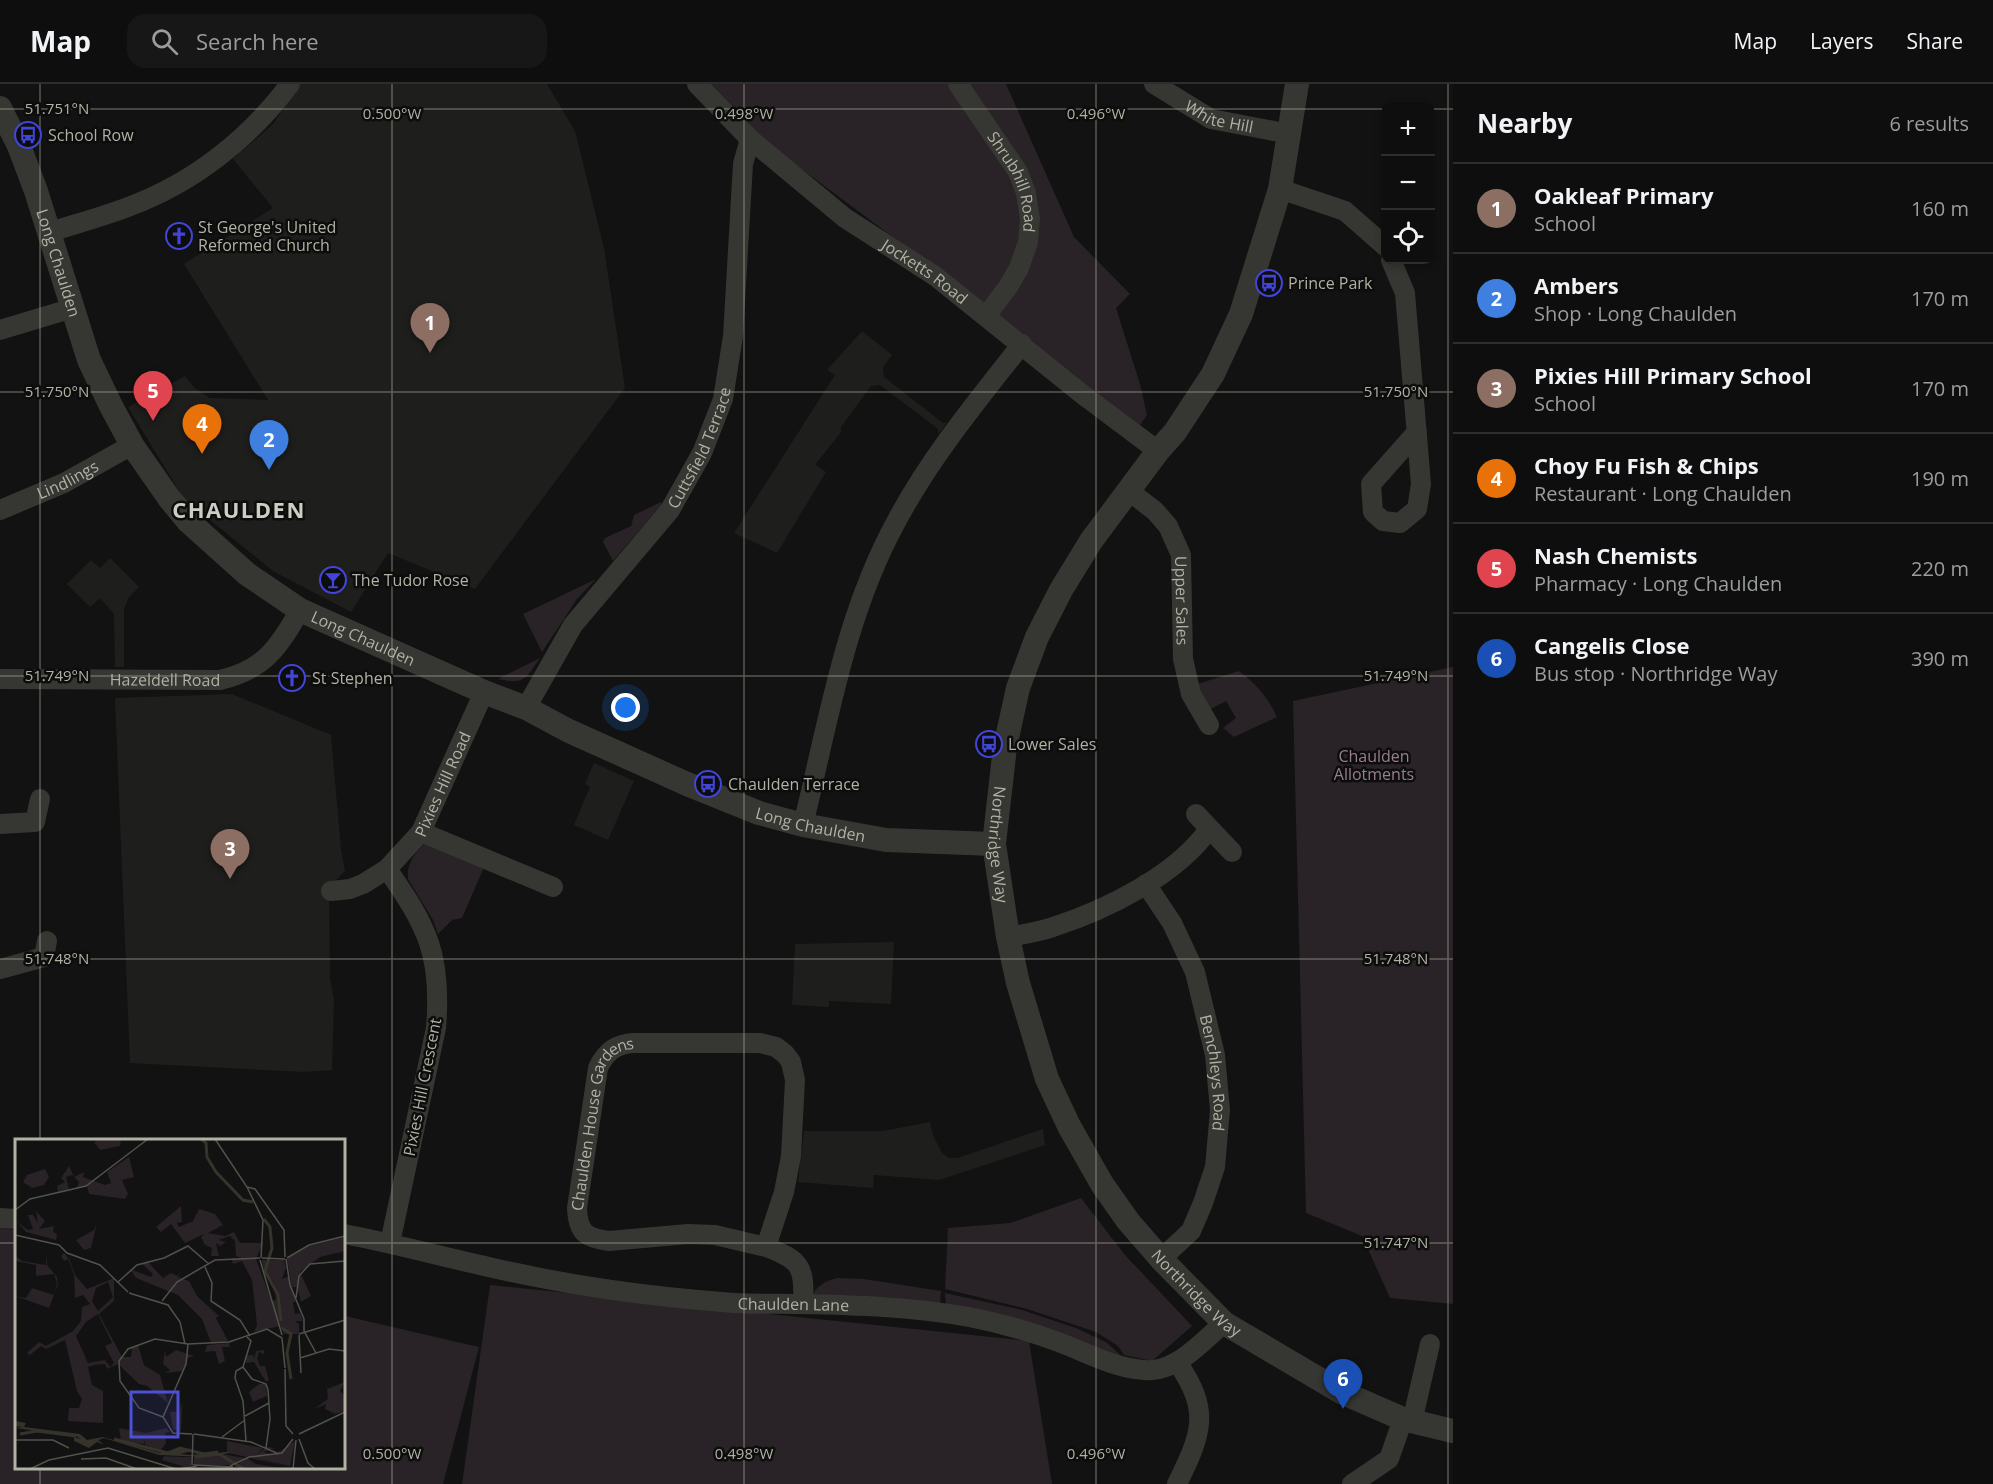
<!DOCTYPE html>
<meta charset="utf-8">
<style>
body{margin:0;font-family:"Open Sans",sans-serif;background:#161716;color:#f1f3f6}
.controls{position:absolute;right:18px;top:18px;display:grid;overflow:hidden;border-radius:12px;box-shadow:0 3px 9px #0003}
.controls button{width:54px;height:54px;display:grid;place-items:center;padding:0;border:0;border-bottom:2px solid #2d2e2e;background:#0d0e0d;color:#f1f3f6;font:30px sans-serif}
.you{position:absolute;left:626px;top:624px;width:21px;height:21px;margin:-15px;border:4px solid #fff;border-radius:50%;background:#1a73e8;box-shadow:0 0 0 9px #1a73e833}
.badge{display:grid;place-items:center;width:39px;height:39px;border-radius:50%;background:#8c9099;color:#fff;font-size:20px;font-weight:700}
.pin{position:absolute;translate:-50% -50px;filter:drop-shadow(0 2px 3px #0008)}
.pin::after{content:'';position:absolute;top:32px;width:21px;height:18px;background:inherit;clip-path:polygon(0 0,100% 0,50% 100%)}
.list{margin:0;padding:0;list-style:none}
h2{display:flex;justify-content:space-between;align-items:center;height:78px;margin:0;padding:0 24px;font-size:26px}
h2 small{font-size:20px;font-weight:400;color:#9a9c9d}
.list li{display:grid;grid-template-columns:39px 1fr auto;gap:18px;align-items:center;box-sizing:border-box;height:90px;padding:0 24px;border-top:2px solid #2d2e2e}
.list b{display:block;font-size:22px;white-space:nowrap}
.list p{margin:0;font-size:20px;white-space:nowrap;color:#9a9c9d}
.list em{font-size:20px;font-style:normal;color:#9a9c9d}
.icon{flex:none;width:33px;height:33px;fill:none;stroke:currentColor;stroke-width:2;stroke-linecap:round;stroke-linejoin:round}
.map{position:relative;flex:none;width:1453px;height:1400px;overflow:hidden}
header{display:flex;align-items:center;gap:36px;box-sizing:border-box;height:84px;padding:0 30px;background:#0d0e0d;border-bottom:2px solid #2d2e2e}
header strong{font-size:28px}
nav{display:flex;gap:33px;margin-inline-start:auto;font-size:21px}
.search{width:420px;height:54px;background:#161716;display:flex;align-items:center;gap:15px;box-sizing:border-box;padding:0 21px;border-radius:18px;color:#9a9c9d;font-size:22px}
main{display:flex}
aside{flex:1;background:#0d0e0d}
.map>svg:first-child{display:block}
.built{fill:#1e1f1d}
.green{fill:#292226}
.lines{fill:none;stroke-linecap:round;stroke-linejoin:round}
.minor{stroke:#363632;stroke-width:20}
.tertiary{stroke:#363632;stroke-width:24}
.ticks{fill:none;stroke:#b1b1a4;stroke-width:1.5;stroke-opacity:0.45}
.labels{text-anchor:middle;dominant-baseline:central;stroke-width:5;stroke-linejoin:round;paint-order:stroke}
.street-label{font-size:16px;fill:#b1b1a4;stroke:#0c0d0c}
.poi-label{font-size:16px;fill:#b1b1a4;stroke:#0c0d0c;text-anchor:start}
.park-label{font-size:16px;fill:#9a7d8f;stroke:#0c0d0c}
.district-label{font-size:22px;font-weight:bold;letter-spacing:1.5px;fill:#cdcdc4;stroke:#0c0d0c}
.inset-river{fill:none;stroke:#36332b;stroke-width:3}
.inset-road{fill:none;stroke:#51524c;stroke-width:1.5}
.view{fill:#4d50d3;fill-opacity:0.15;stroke:#4d50d3;stroke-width:3}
.inset-edge{fill:none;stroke:#b1b1a4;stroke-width:3}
.ticks-label{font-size:15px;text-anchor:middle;fill:#b1b1a4;stroke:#0c0d0c;stroke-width:5;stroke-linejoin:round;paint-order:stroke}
</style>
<header>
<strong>Map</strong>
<div class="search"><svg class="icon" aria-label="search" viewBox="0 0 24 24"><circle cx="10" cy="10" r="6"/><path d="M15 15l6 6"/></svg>Search here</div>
<nav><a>Map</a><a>Layers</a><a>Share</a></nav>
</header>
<main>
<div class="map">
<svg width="1453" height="1400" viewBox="0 0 1453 1400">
<rect width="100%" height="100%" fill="#111211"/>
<g class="built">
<polygon points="300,0 547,0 575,47 604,164 625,304 475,505 388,469 351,528 273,487 184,415 128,323 185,292 195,304 210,314 268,316 184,180 273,124 233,75 273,40"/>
<polygon points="862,247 892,271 883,283 884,293 943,339 947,339 938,350 938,345 880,301 871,302 841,343 841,348 815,381 826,388 777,469 734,449 835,291 827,286"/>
<polygon points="110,474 139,503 129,513 124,525 124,583 115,583 114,530 100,514 90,523 67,500 91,476 100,484"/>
<polygon points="232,610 331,651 341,765 345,787 329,803 330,894 334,916 332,986 304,988 130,979 115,614"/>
<polygon points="594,679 634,697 608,756 574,741 590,703 585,700"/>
<polygon points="894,858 891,920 829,917 829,923 792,921 795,860"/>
<polygon points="930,1038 933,1051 942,1069 949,1074 957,1074 1043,1045 1045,1061 939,1096 874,1091 873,1104 798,1098 804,1047 883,1047"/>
</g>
<g class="green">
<polygon points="707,0 1006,0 1074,153 1130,210 1116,224 1140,300 1147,331 1137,345 972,212 756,51"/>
<polygon points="661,418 662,420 613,477 603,458 605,454 631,442 634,431"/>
<polygon points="596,495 577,515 542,568 523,530"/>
<path d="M540,574C526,595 524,601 498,595Z"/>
<polygon points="1453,583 1453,1220 1390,1214 1362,1152 1306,1129 1293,617"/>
<path d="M1239,587C1256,600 1268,613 1277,633L1234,653L1223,644L1236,634L1226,617L1207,627L1191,602Z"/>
<path d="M428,756L485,781L462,834L452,836L438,850L433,836L408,795C406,778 417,767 428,756Z"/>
<polygon points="1081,1114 1125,1171 1192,1242 1152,1277 1124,1271 1118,1262 1096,1248 1027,1225 945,1205 948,1144 1010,1139"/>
<polygon points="0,1144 16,1146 16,1384 344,1384 344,1223 345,1232 479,1263 443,1400 0,1400"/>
<path d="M837,1194L864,1195L941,1207L940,1220L810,1214C817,1202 824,1197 837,1194Z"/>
<polygon points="490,1201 1029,1257 1052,1400 462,1400"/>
<polygon points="945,1209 1022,1226 1076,1244 1106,1258 1125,1275 946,1221"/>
</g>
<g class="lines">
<g class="minor">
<path id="s1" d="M697,0L750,55L845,134L935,192L1082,310L1158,367"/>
<path id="s2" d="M958,0L1018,88L1026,109L1030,135L1028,158L1019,184L1008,203L986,232"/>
<path id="s3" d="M1154,0L1211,35L1290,50"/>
<polyline points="1280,105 1345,127 1386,163"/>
<path d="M50,148C75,140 102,133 128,123C193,99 249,55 290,0"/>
<polyline points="1391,176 1405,209 1421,400 1417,425 1400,439 1383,437 1373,428 1371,400 1417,348"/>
<polyline points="0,246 73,224"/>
<path id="s4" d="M1129,407L1155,427L1168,442L1181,471L1183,575L1191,610L1209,641"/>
<path id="s5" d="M0,426L64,399L132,361"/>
<path id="s6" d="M0,595L220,596C264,586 279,563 300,526"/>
<path id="s7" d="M526,624L573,541L670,426L702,369L723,315L733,252L743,80L750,55"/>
<polyline points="1196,730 1232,768"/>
<polyline points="0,740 35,738 40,715"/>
<path d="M803,741C828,639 845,531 896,438C930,374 977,317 1022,260"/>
<polyline points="421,748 553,803"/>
<path d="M387,785C428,843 442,872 436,944L390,1159"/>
<path id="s8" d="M1146,800L1172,839L1195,888L1215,971L1220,1026L1215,1083L1203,1119L1191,1147L1161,1175"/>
<path id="s9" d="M331,807L350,805L363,800L387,785L421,748L484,608"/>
<path d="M1008,853C1023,850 1039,848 1053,843C1106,826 1177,791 1209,745"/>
<polyline points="0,885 44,873 47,857"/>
<polyline points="0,1134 16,1135"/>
<path id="s10" d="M344,1150C407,1162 468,1180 531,1192C594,1205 658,1213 722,1218C748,1221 774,1219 800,1220C856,1221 913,1223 969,1233C1000,1239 1032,1248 1061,1259C1090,1270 1122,1288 1153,1286C1180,1284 1205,1255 1224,1239"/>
<path id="s11" d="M766,1163L715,1151L688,1150L609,1157C586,1154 578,1149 577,1124L598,984C606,967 616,960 634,959H760L776,963L785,970L791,978L795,996L791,1072L784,1108L766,1163C801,1176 805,1183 803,1220"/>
<polyline points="1412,1338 1430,1260"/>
<path d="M1177,1400C1202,1349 1211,1327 1177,1278"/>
<polyline points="1352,1400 1389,1375 1403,1335"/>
</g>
<g class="tertiary">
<path id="s12" d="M1297,0L1280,105L1241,230L1213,290L1175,348L1158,367L1091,457L1061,506L1037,553L1018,604L1005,663L994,760L1008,853L1018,899L1047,995L1069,1042L1102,1100L1128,1137L1161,1175L1224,1239L1241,1249L1341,1308L1403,1335L1453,1347"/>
<path id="s13" d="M0,24L19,62L36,107L89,276L111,322L132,361L169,414L188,437L247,490L300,526L484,608L526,624L569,647L687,700L759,729L803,741L886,756L994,760"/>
</g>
</g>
<path class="ticks" d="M40,0V1056M392,0V1400M744,0V1400M1096,0V1400M1448,0V1400M0,25H1386M1430,25H1453M0,308H1453M0,592H1453M0,875H1453M0,1159H16M344,1159H1453M40,1384V1400"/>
<defs>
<symbol id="bus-ring" viewBox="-11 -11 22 22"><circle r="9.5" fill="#0c0d0c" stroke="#4245d8" stroke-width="1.5"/><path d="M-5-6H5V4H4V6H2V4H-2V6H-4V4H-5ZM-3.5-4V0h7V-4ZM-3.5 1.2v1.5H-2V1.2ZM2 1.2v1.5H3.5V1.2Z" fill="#4245d8"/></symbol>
<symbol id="church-ring" viewBox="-11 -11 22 22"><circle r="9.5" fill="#0c0d0c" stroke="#4245d8" stroke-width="1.5"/><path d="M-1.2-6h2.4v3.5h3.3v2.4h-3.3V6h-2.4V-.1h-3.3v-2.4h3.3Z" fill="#4245d8"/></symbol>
<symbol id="bar-ring" viewBox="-11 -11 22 22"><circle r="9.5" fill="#0c0d0c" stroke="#4245d8" stroke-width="1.5"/><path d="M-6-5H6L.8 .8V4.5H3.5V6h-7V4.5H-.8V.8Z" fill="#4245d8"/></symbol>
</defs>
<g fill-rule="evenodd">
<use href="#bus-ring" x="13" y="36" width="30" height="30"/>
<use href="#church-ring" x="164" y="137" width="30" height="30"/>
<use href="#bus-ring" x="1254" y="184" width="30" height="30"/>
<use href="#bar-ring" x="318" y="481" width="30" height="30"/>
<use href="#church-ring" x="277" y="579" width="30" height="30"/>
<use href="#bus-ring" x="974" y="645" width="30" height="30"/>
<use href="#bus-ring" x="693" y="685" width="30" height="30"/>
</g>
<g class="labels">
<g class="street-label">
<text stroke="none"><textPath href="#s3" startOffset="74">White Hill</textPath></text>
<text stroke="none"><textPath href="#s2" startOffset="114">Shrubhill Road</textPath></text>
<text stroke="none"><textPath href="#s13" startOffset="166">Long Chaulden</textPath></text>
<text stroke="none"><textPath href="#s1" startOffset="296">Jocketts Road</textPath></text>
<text stroke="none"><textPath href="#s7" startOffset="315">Cuttsfield Terrace</textPath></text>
<text stroke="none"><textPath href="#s5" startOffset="74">Lindlings</textPath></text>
<text stroke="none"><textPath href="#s4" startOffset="130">Upper Sales</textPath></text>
<text stroke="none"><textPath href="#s13" startOffset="670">Long Chaulden</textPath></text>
<text stroke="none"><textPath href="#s6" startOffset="165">Hazeldell Road</textPath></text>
<text stroke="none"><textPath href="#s9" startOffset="164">Pixies Hill Road</textPath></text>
<text stroke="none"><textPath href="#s13" startOffset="1156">Long Chaulden</textPath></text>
<text stroke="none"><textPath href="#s12" startOffset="834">Northridge Way</textPath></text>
<text stroke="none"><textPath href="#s8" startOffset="204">Benchleys Road</textPath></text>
<text transform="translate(422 1003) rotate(-79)">Pixies Hill Crescent</text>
<text stroke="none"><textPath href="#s11" startOffset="304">Chaulden House Gardens</textPath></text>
<text stroke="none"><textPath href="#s12" startOffset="1338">Northridge Way</textPath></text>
<text stroke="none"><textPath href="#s10" startOffset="456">Chaulden Lane</textPath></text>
</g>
<g class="poi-label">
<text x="48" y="51">School Row</text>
<text x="198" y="143">St George's United<tspan x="198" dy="18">Reformed Church</tspan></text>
<text x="1288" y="199">Prince Park</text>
<text x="352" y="496">The Tudor Rose</text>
<text x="312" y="594">St Stephen</text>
<text x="1008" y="660">Lower Sales</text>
<text x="728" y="700">Chaulden Terrace</text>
</g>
<g class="park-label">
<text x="1374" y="672">Chaulden<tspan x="1374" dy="18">Allotments</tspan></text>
</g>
<g class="district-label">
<text x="239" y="425">CHAULDEN</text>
</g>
</g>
<g transform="translate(15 1055)">
<rect width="330" height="330" fill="#111211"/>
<path d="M85,0H106L105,7L85,11L79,3ZM114,18L119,38L107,41L113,55L110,60L74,55L72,47L62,49L64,43L57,36L51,38L54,50L43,53L42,47L50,43L46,39L54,27L59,38L69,33L68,38L90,46L96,44L92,33ZM30,30L34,38L29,46L17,49L8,43L12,36ZM166,67L167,83L162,84L164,88L178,82L184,70L200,75L208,86L193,94L210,97L219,93L225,104H248L241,120L257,163L261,160L259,145L247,126L253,147L248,134L247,121H269L271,129L267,140L274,137L281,162L278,164L280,175L285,174L288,182H280L284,185V195H269L265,187L239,193L242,186L237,141L227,122L218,125L216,119H226L221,117L220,102L215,97L203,101L211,103L205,107L201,104L204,117H196L197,109L190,106L186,98L189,95L170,104L156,85L146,93L141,88ZM21,72L30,82L24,90L39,87L38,93L42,95L41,101L11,93L1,82L13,91L18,90L13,76H18L23,84ZM82,84L76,109L69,111L61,101L79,91ZM330,98V112L305,118L285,133L296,157L286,163L282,148H277L272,120L294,107ZM32,112V126L42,138L43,145L34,169L0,157L11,159L17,149L39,156L42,144L39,135L21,137V126L0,122V116L7,122L31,126ZM49,114L54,120L60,136L72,150L99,139V162L84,175L107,218H116L117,208L123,206L129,226L145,236L153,264L132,247L124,245L103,225L92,230L90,225L79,226L73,228L77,246L88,252V284L53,282L54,269H64L67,260L62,252L50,201L31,210L26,207L15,216L12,214L24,203L31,207L58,192L66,182L67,168L75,165L68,156L60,159L59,136L53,120L49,122L46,117ZM93,143L98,158L83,172L77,162L81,149ZM83,175L97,204L90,207L99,224L95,228L90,221L73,224L61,197L71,183ZM126,124H134L148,139L156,134L162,137L166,132L163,138L174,142L182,157L204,177L201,179L213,202L196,204L187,180L163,156L121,139L115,130L136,138L138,135ZM214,204L215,208H207L210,222L204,225L200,212L190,213L192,206ZM150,211L151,218L161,211L179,217L173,219L168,232L150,234L155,231L148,225ZM249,211V215L244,213L242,219L245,227H250L254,241L251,243L239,223L231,224L230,217L238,216L239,220L241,212ZM330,243L325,252L330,257V272L320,275L310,270L311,265L299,270L313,260L312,250ZM244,245H251L252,257L238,263L234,253ZM166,262L167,269L166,293L158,290L155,273L165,272ZM104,289L131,294L151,289L155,293L150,294L151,304L146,311L130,306V301L129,305L122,304L145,313L106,302ZM212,302L248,309L242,315L252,308L260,309L248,313L259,316L280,302L275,327L212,313ZM207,315L230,319L215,326H179V318ZM149,317L169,318H178L176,327L170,328L147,321ZM232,319L241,325L273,330L219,328Z" fill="#292226" fill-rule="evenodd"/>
<path d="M0,282L11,284L9,288L65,295L72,301L88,298L145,314L164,310L177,312L165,315L175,316L213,313L283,330L215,314L191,318L144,316L89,299L83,301L89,306L82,303L74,309L59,302V298L66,300L61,297L0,289L7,288L0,287Z" fill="#36332b"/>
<path class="inset-river" d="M186,0L191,4L192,18L201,33L228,61L238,63M249,80L255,88L257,109L250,132L263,156L266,182M267,189L276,195L272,214L276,240M5,295L22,292L61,297M99,300L153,314L165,309L189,315L203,313M204,315L229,330M180,318L204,315"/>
<path class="inset-road" d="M200,0L232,48L248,81L246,119M232,48L240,50L269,91L270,118M0,71L15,60L71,47L133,0M0,96L44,106L52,114L85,126L113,153M247,119L270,120M272,119L294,106L330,97M271,120L275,146L289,180V192L301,214M245,121L267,196M190,128L197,144L196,162L225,181L235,197M103,143L122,126L149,119L173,107L194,125M114,154L153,166L165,183L170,205M281,159L284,137L295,125L330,122M147,162L162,143L200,121L245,119M284,195L330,181M284,196L286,234M232,198L236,202L228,228L237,240L251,245L253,251L255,280L251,309M267,199L270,229M173,205L171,225L148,278L158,294L177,295M285,219L314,210L330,212M228,228L221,232L220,239L228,262L231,302M270,230L271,287L278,295M230,277L254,264M148,278L124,269L105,242L104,222L113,210L140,200L173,205L214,203L252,190L267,199M179,295L236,303L264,315M284,295L330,273M207,298L230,281M284,300L293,324L300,330M0,301H38L54,309M66,320L91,319L122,330M177,326L178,295M178,326L218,328M215,327L234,318L267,314L278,300M15,330L34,321L93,309L161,330M164,330L182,327M278,330L281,301"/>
<path class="view" d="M116,253H163V298H116Z"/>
<rect width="330" height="330" class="inset-edge"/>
</g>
<g class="ticks-label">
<text x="57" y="30">51.751°N</text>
<text x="392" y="35">0.500°W</text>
<text x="744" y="35">0.498°W</text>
<text x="1096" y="35">0.496°W</text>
<text x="57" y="313">51.750°N</text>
<text x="1396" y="313">51.750°N</text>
<text x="57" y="597">51.749°N</text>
<text x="1396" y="597">51.749°N</text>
<text x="57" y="880">51.748°N</text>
<text x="1396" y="880">51.748°N</text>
<text x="1396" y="1164">51.747°N</text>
<text x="392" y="1375">0.500°W</text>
<text x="744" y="1375">0.498°W</text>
<text x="1096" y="1375">0.496°W</text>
</g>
</svg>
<div class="controls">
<button>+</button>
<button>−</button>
<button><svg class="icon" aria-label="locate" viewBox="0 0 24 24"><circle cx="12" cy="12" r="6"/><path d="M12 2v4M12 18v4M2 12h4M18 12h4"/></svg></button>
</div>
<div class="you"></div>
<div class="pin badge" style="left:430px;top:269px;background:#8d6e63">1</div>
<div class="pin badge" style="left:269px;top:386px;background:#3f7fe0">2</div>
<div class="pin badge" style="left:230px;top:795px;background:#8d6e63">3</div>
<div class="pin badge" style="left:202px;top:370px;background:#e8710a">4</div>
<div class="pin badge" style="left:153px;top:337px;background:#e0444e">5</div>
<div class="pin badge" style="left:1343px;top:1325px;background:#1a4fb4">6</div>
</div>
<aside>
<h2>Nearby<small>6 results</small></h2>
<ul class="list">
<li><span class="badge" style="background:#8d6e63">1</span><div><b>Oakleaf Primary</b><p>School</p></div><em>160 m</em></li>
<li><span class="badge" style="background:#3f7fe0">2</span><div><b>Ambers</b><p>Shop · Long Chaulden</p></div><em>170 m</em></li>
<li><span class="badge" style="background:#8d6e63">3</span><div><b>Pixies Hill Primary School</b><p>School</p></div><em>170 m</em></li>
<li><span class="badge" style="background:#e8710a">4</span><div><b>Choy Fu Fish &amp; Chips</b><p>Restaurant · Long Chaulden</p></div><em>190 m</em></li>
<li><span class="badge" style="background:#e0444e">5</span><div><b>Nash Chemists</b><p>Pharmacy · Long Chaulden</p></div><em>220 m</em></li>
<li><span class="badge" style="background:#1a4fb4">6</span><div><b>Cangelis Close</b><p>Bus stop · Northridge Way</p></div><em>390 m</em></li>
</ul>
</aside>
</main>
